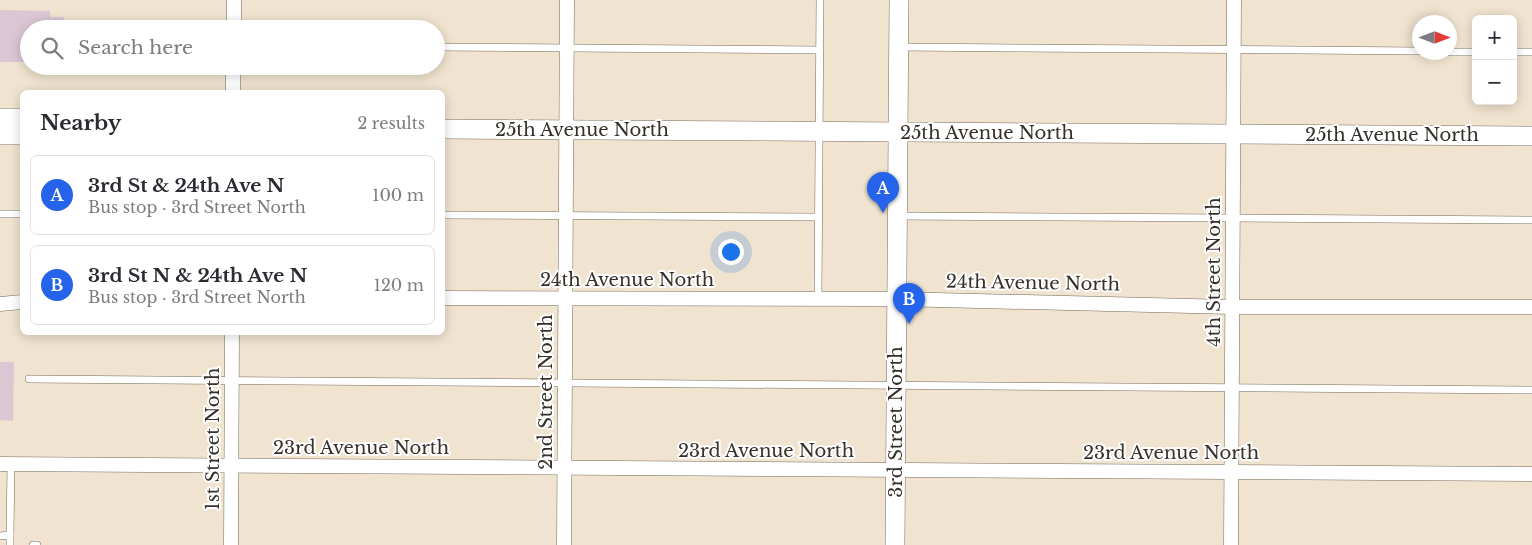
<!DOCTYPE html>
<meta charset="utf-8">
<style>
body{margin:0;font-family:"Libre Baskerville",serif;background:#f7f7f7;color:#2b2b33}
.controls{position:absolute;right:15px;top:15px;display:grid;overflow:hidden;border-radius:8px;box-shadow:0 2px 12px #0003}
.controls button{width:45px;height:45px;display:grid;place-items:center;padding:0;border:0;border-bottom:1px solid #e1e1e2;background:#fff;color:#2b2b33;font:25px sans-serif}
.compass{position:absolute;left:1412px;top:15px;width:45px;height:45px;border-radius:50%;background:#fff;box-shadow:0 2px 12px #0003;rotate:90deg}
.you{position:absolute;left:730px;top:251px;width:18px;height:18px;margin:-12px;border:4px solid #fff;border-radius:50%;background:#1a73e8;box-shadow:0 0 0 8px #1a73e833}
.badge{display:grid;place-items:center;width:32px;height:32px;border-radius:50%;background:#2563eb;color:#fff;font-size:16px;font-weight:700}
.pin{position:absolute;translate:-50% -41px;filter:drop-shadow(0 1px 2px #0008)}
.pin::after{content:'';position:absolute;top:26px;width:18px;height:15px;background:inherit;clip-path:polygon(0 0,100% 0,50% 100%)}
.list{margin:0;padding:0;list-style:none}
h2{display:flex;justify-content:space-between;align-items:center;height:65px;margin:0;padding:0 20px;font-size:21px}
h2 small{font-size:16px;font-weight:400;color:#7c7c81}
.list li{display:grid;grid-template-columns:32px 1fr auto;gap:15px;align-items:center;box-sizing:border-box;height:80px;margin:0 10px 10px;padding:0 10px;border:1px solid #e1e1e2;border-radius:8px}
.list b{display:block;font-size:19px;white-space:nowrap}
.list p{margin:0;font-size:16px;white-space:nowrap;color:#7c7c81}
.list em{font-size:16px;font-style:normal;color:#7c7c81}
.icon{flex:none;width:28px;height:28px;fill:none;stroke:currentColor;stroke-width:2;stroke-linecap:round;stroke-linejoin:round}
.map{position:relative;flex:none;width:1532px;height:545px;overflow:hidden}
.search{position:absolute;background:#fff;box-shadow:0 2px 12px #0003;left:20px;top:20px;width:425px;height:55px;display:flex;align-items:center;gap:12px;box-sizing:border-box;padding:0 18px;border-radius:28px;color:#7c7c81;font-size:19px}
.panel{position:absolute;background:#fff;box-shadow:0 2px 12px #0003;left:20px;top:90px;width:425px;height:245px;border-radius:8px}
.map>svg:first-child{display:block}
.building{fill:#dcc6d4}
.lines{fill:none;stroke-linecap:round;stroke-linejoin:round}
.lane-casing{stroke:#756a58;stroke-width:8}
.street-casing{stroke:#756a58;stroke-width:15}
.secondary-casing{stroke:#756a58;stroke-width:20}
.lane{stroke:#fff;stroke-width:7}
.street{stroke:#fff;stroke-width:14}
.secondary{stroke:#fff;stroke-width:19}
.labels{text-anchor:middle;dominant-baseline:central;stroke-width:4;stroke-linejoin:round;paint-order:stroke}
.street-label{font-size:18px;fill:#353029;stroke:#fff}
</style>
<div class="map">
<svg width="1532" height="545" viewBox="0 0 1532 545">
<rect width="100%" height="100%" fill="#f0e3cf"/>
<g class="building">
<polygon points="0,10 50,11 50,17 64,17 64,29 29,29 29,62 0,62"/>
<polygon points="0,362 14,362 13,421 0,420"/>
</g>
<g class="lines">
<defs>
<g id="lane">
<polyline points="436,47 819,50"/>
<polyline points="899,47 1420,51"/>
<polyline points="1450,52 1476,52"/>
<polyline points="1513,52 1532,52"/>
<polyline points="0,214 22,214"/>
<polyline points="442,215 818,217"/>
<polyline points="897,216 1532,220"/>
<polyline points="818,299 820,0"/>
<polyline points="29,379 1532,390"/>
<polyline points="10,535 10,545"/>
<polyline points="0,536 10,535 11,464"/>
<polyline points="33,545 37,545"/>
</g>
<g id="street">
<polyline points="234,29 234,0"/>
<polyline points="233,92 233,66"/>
<polyline points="442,298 897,299 1232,307 1532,307"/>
<polyline points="0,304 22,302"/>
<polyline points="0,464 1532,474"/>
<polyline points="231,545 232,332"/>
<polyline points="564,545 567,0"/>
<polyline points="1231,545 1234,0"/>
</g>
<g id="secondary">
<polyline points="0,118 22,118"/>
<polyline points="442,129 1532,136"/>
<polyline points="0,135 22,135"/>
<polyline points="895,545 899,0"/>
</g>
</defs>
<use href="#lane" class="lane-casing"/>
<use href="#street" class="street-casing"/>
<use href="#secondary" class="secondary-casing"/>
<use href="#lane" class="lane"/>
<use href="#street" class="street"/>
<use href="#secondary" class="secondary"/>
</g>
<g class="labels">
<g class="street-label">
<text x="582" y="130">25th Avenue North</text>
<text x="987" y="133">25th Avenue North</text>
<text x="1392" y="135">25th Avenue North</text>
<text transform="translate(1214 272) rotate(-90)">4th Street North</text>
<text x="627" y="280">24th Avenue North</text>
<text transform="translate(1033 283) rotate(1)">24th Avenue North</text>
<text transform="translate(546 392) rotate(-90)">2nd Street North</text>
<text transform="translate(896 422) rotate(-90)">3rd Street North</text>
<text transform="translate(213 439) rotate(-90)">1st Street North</text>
<text x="361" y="448">23rd Avenue North</text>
<text x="766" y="451">23rd Avenue North</text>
<text x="1171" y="453">23rd Avenue North</text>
</g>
</g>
</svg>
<div class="controls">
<button>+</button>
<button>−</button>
</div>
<svg class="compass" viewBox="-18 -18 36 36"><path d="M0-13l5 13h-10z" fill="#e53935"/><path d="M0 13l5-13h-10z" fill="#7c7c81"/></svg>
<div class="you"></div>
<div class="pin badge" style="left:883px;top:213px">A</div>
<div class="pin badge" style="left:909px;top:324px">B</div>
<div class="search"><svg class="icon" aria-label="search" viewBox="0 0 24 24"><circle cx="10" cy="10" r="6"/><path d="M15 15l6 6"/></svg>Search here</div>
<section class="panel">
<h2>Nearby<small>2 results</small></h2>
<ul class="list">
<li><span class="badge">A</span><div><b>3rd St &amp; 24th Ave N</b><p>Bus stop · 3rd Street North</p></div><em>100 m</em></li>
<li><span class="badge">B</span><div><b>3rd St N &amp; 24th Ave N</b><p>Bus stop · 3rd Street North</p></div><em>120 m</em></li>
</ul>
</section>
</div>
